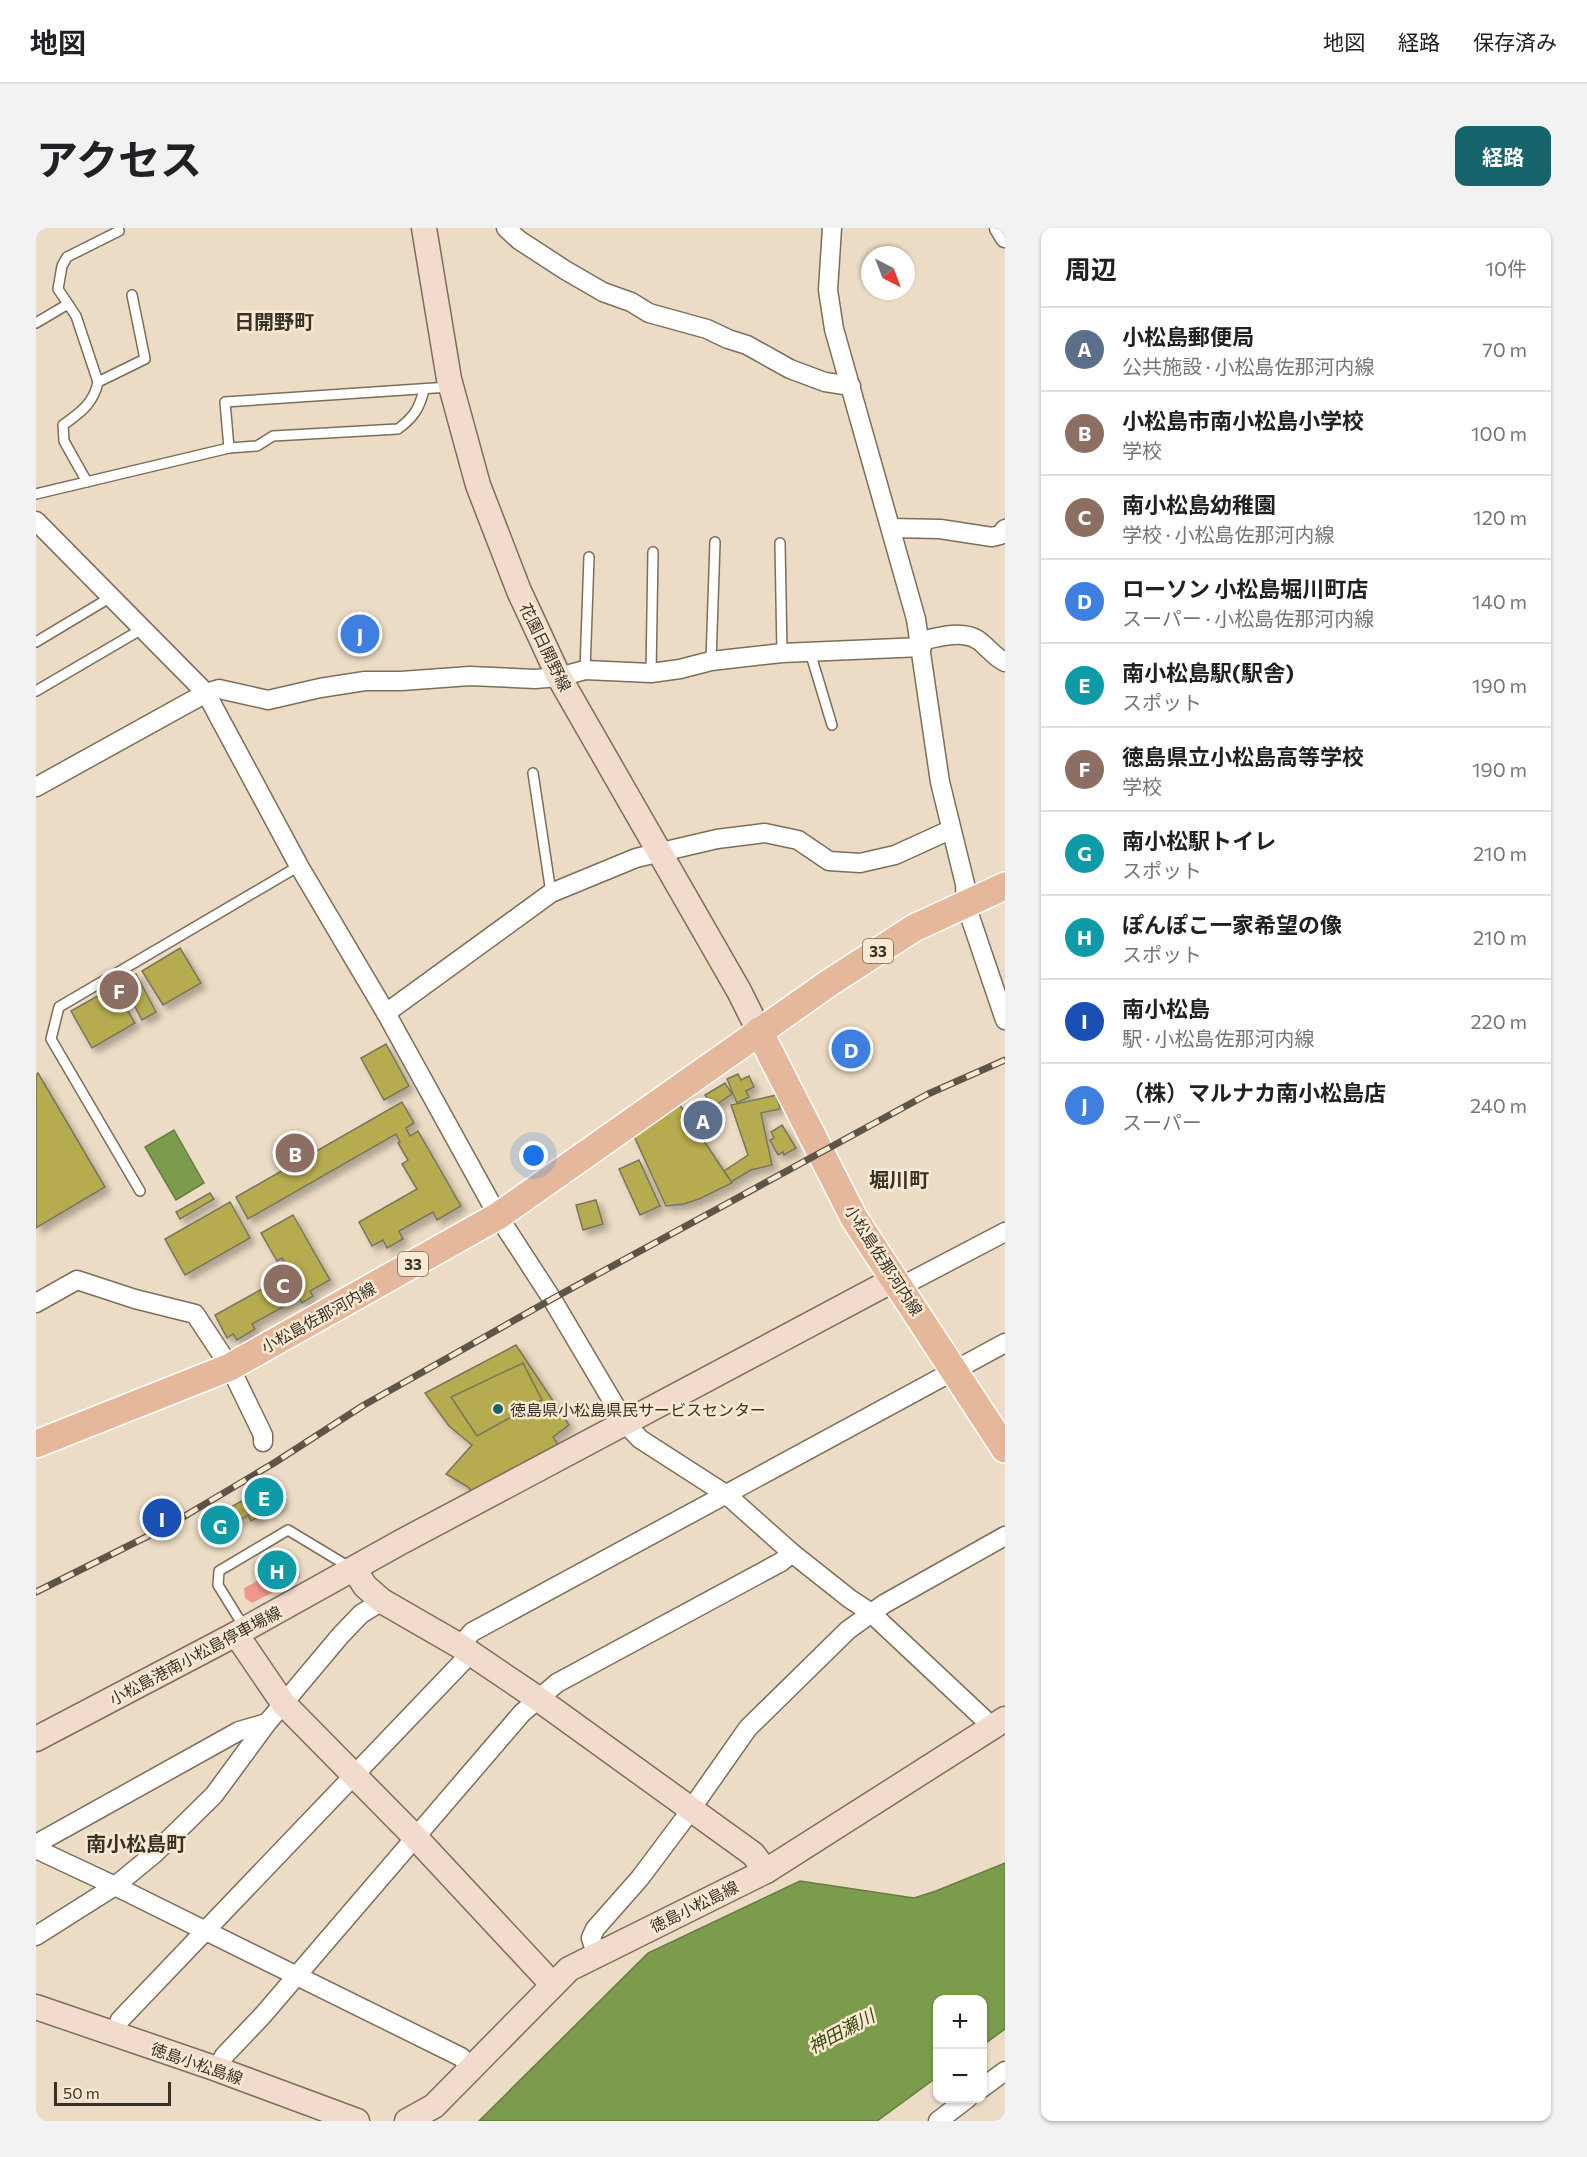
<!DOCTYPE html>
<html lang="ja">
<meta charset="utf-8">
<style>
body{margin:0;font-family:Commissioner,"Noto Sans JP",sans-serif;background:#f2f2f2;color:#202124}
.controls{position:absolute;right:18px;bottom:18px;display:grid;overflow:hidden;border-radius:12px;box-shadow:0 2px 4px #0004}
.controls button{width:54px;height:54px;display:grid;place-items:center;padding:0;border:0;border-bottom:2px solid #e0e0e0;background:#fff;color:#202124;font:30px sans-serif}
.compass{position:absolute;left:825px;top:18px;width:54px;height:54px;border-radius:50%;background:#fff;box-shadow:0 2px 4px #0004;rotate:138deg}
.scale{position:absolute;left:18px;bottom:15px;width:117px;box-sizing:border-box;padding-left:6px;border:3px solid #383128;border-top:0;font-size:16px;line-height:21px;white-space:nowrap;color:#383128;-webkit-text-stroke:4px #f9e9d2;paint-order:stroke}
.you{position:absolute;left:498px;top:928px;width:21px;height:21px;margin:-15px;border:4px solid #fff;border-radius:50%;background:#1a73e8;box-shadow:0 0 0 9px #1a73e833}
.badge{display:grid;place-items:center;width:39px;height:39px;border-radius:50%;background:#17656c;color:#fff;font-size:20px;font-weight:700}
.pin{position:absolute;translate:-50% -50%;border:3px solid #fff;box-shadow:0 2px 6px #0006}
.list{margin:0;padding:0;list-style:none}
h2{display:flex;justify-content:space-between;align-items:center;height:78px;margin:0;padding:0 24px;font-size:26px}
h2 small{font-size:20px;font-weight:400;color:#757577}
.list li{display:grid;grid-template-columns:39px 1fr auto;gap:18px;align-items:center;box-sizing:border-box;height:84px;padding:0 24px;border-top:2px solid #e0e0e0}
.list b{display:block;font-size:22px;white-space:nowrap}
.list p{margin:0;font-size:20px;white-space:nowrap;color:#757577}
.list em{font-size:20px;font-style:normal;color:#757577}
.map{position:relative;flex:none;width:969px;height:1893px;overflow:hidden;border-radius:12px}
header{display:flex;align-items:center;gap:36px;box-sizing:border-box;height:84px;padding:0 30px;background:#fff;border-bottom:2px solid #e0e0e0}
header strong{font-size:28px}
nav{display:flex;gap:33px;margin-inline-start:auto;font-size:21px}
.intro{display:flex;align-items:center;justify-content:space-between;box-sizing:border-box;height:144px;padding:0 36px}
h1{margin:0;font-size:42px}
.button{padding:15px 27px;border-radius:12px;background:#17656c;color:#fff;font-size:21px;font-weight:700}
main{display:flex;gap:36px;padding:0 36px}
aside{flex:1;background:#fff;border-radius:12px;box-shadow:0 2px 4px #0004}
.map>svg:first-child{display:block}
.green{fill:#f1978d}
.water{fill:#7a9c4c;stroke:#667c41;stroke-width:1.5}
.building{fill:#b6ab4f;stroke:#78755d;stroke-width:1.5;filter:url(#shadow)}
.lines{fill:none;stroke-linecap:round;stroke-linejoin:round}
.lane-casing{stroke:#7c6e59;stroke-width:12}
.street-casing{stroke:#7c6e59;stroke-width:21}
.secondary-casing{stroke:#7c6e59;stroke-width:27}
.primary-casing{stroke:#fff;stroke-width:30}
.lane{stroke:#fff;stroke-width:9}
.street{stroke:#fff;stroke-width:18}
.secondary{stroke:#f2dbcd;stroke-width:24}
.primary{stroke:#e6b89b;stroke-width:27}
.rail-casing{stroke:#5e5549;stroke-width:7}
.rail{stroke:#f9e9d2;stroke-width:4.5;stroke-dasharray:14;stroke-linecap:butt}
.poi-dot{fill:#17656c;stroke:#f9e9d2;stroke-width:2}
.labels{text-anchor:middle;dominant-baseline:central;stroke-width:5;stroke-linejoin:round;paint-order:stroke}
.shield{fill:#f9e9d2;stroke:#72685b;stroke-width:1.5}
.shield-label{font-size:15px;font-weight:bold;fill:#383128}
.street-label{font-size:16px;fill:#383128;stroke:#f9e9d2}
.poi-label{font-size:16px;fill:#383128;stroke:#f9e9d2;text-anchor:start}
.water-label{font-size:18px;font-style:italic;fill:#33490e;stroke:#f9e9d2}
.quarter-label{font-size:20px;font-weight:bold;fill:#383128;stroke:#f9e9d2}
</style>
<header>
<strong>地図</strong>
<nav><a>地図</a><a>経路</a><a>保存済み</a></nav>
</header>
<div class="intro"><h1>アクセス</h1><a class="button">経路</a></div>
<main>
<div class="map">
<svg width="969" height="1893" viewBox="0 0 969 1893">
<defs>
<filter id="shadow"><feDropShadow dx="5" dy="5" stdDeviation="3" flood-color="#0004"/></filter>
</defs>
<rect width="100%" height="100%" fill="#ecdcc5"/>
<polygon class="green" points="256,1335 263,1340 264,1350 216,1375 209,1370 208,1360"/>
<g class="water">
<polygon points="138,902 168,955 140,972 109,919"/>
<polygon points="969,1635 969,1801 947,1817 946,1772 902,1772 901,1849 841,1893 443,1893 612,1725 764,1653 878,1670 900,1663"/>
</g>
<g class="building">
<polygon points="144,720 165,755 127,777 106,743"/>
<polygon points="100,746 120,784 106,792 86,754"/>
<polygon points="72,762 81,779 87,775 99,795 56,820 35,783"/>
<polygon points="350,816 373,858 348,872 325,830"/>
<polygon points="2,845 69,959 0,1000 0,847"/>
<polygon points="702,846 705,852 713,848 718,859 710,863 713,869 701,875 691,851"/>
<polygon points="689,855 696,866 677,879 669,867"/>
<polygon points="741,867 744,881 725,885 736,937 715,942 695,954 688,943 712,927 695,877"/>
<polygon points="366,874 378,895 370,900 374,908 382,903 425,978 401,992 397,984 363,1003 367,1011 351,1020 347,1012 336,1018 323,994 381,961 366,936 372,932 362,915 364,914 360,906 212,991 200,969"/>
<polygon points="644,877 696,955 663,971 648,976 630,978 598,908"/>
<polygon points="746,897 760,920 748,927 747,924 742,927 734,912 738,910 735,904"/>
<polygon points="603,932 624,978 604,987 583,941"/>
<polygon points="174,965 178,971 144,991 140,984"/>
<polygon points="560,972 567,996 547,1002 540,977"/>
<polygon points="194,974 214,1010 149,1047 129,1011"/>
<polygon points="257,987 294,1052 274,1063 277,1068 266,1075 263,1070 216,1096 219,1101 201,1112 197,1106 191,1110 179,1087 255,1045 246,1030 241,1033 225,1005"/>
<polygon points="480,1117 533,1197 517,1209 526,1223 438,1267 432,1259 410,1246 436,1217 413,1198 389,1165"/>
<polygon points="487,1135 506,1172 441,1208 415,1169"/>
<polygon points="236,1256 247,1275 230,1284 228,1280 224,1283 226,1287 215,1293 212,1287 201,1294 193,1280"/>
<polygon points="186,1285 195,1301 181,1309 172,1293"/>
</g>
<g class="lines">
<defs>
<g id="lane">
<polyline points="32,76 40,88 62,154 109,131 96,67"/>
<polyline points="0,95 32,76 22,61 26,38 31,29 83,3"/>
<polyline points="193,220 189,174 413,159"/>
<path d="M51,254L28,213L27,197C44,185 58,175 62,154"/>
<path d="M0,266L193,220L221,218L237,208L362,201C378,189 383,181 388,162"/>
<polyline points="744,315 746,425"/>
<polyline points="0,414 75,369"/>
<polyline points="774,424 796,497"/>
<polyline points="675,433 679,314"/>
<polyline points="549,442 553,329"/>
<polyline points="615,445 617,324"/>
<polyline points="0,463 106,401"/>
<polyline points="497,545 515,665"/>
<polyline points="104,963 15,811 23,779 263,638"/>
<polyline points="208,1399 182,1357 183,1343 252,1302 315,1340"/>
</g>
<g id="street">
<polyline points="470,0 483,12 529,42 567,64 595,74 613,85 671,101 692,111 711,117 754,141 789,154 815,158"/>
<polyline points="796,0 792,62 798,101 880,391 904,554 929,656 930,677 969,792"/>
<polyline points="963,0 969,10"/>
<polyline points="0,293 170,465 263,638 350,785 462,988 516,1071 590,1196 604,1211 691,1267 756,1325 814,1371 834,1384 947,1490 953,1501"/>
<polyline points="855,300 904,301 956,309 964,307 969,301"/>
<path d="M885,413C902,409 926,402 942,412C952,419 958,429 969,434"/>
<polyline points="0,559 170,465 183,461 232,472 284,460 329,453 365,453 434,448 499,451 523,449 549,442 615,445 644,441 675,433 746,425 886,419"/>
<polyline points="350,785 515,665 600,630 681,611 729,605 762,612 793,633 824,635 859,627 914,602"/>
<polyline points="864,1059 969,1004"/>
<polyline points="0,1075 41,1052 99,1071 159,1086 194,1139 227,1207 227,1214"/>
<polyline points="424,1418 436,1404 969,1115"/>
<polyline points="0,1616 203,1503 231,1495"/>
<polyline points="0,1621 79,1658 425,1829 435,1840"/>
<polyline points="0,1708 79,1658 118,1626 178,1567 231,1495 304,1408 325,1386 346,1373"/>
<polyline points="560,1726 555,1710 559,1701 604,1650 646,1594 712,1500 812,1402 848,1376 969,1308"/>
<polyline points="78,1806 84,1792 434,1426"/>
<polyline points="181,1841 188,1828 227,1787 486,1485 521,1455 745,1334 756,1325"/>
<polyline points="946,1860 969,1843"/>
<polyline points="902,1893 932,1870"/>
</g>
<g id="secondary">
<polyline points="388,0 413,151 442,257 483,363 523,449 703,763 723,803"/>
<polyline points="318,1341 329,1358 346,1373 424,1418 501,1470 717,1626 730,1643"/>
<polyline points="200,1406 247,1475 380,1610 517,1757"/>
<polyline points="0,1511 200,1406 365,1314 859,1051"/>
<polyline points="0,1779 181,1841 321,1893"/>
<polyline points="371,1893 398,1878 533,1741 730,1643 969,1491"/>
</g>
<g id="primary">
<polyline points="723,803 818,990 969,1221"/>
<polyline points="0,1216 194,1139 462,988 793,755 878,700 969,658"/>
</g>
</defs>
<use href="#lane" class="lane-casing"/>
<use href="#street" class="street-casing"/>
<use href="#secondary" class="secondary-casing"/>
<use href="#primary" class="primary-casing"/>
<use href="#lane" class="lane"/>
<use href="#street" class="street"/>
<use href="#secondary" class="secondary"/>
<use href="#primary" class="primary"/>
<defs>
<polyline id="rail" points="0,1364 132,1298 238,1235 328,1177 516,1071 892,866 969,832"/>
</defs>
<use href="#rail" class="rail-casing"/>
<use href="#rail" class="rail"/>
</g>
<circle class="poi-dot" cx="462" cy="1181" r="6"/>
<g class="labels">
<g class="shield">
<rect x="827" y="711" width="30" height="24" rx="4.5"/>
<rect x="362" y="1024" width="30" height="24" rx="4.5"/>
</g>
<g class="shield-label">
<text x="842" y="723">33</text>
<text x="377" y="1036">33</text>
</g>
<g class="street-label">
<text transform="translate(510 419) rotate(64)">花園日開野線</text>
<text transform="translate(848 1032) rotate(57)">小松島佐那河内線</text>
<text transform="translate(282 1089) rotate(-29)">小松島佐那河内線</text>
<text transform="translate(159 1427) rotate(-28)">小松島港南小松島停車場線</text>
<text transform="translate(658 1678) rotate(-26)">徳島小松島線</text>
<text transform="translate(161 1835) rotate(19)">徳島小松島線</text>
</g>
<g class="poi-label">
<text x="474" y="1181">徳島県小松島県民サービスセンター</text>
</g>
<g class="water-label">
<text transform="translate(805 1803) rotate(-28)">神田瀬川</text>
</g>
<g class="quarter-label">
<text x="238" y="93">日開野町</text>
<text x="863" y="951">堀川町</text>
<text x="100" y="1615">南小松島町</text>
</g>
</g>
</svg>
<div class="controls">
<button>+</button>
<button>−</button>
</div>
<svg class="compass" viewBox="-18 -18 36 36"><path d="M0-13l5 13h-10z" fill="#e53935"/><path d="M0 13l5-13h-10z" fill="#757577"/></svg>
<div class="scale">50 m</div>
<div class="you"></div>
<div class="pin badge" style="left:667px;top:892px;background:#5c6f8a">A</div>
<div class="pin badge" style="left:259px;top:925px;background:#8d6e63">B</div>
<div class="pin badge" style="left:247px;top:1056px;background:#8d6e63">C</div>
<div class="pin badge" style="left:815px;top:821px;background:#3f7fe0">D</div>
<div class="pin badge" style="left:228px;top:1269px;background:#0f9aa8">E</div>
<div class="pin badge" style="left:83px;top:762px;background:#8d6e63">F</div>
<div class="pin badge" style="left:184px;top:1297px;background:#0f9aa8">G</div>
<div class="pin badge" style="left:241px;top:1342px;background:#0f9aa8">H</div>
<div class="pin badge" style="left:126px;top:1290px;background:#1a4fb4">I</div>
<div class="pin badge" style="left:324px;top:406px;background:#3f7fe0">J</div>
</div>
<aside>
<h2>周辺<small>10件</small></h2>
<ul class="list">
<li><span class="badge" style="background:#5c6f8a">A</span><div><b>小松島郵便局</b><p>公共施設 · 小松島佐那河内線</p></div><em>70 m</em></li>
<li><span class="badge" style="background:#8d6e63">B</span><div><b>小松島市南小松島小学校</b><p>学校</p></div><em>100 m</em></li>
<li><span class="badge" style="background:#8d6e63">C</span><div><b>南小松島幼稚園</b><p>学校 · 小松島佐那河内線</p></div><em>120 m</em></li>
<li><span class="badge" style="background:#3f7fe0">D</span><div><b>ローソン 小松島堀川町店</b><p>スーパー · 小松島佐那河内線</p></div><em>140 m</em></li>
<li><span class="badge" style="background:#0f9aa8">E</span><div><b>南小松島駅(駅舎)</b><p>スポット</p></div><em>190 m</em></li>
<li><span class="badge" style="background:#8d6e63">F</span><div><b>徳島県立小松島高等学校</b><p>学校</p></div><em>190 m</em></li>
<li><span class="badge" style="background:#0f9aa8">G</span><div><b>南小松駅トイレ</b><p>スポット</p></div><em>210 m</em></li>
<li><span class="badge" style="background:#0f9aa8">H</span><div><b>ぽんぽこ一家希望の像</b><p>スポット</p></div><em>210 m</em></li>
<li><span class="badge" style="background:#1a4fb4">I</span><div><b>南小松島</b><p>駅 · 小松島佐那河内線</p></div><em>220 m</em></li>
<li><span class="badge" style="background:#3f7fe0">J</span><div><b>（株）マルナカ南小松島店</b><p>スーパー</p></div><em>240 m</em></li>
</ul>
</aside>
</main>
